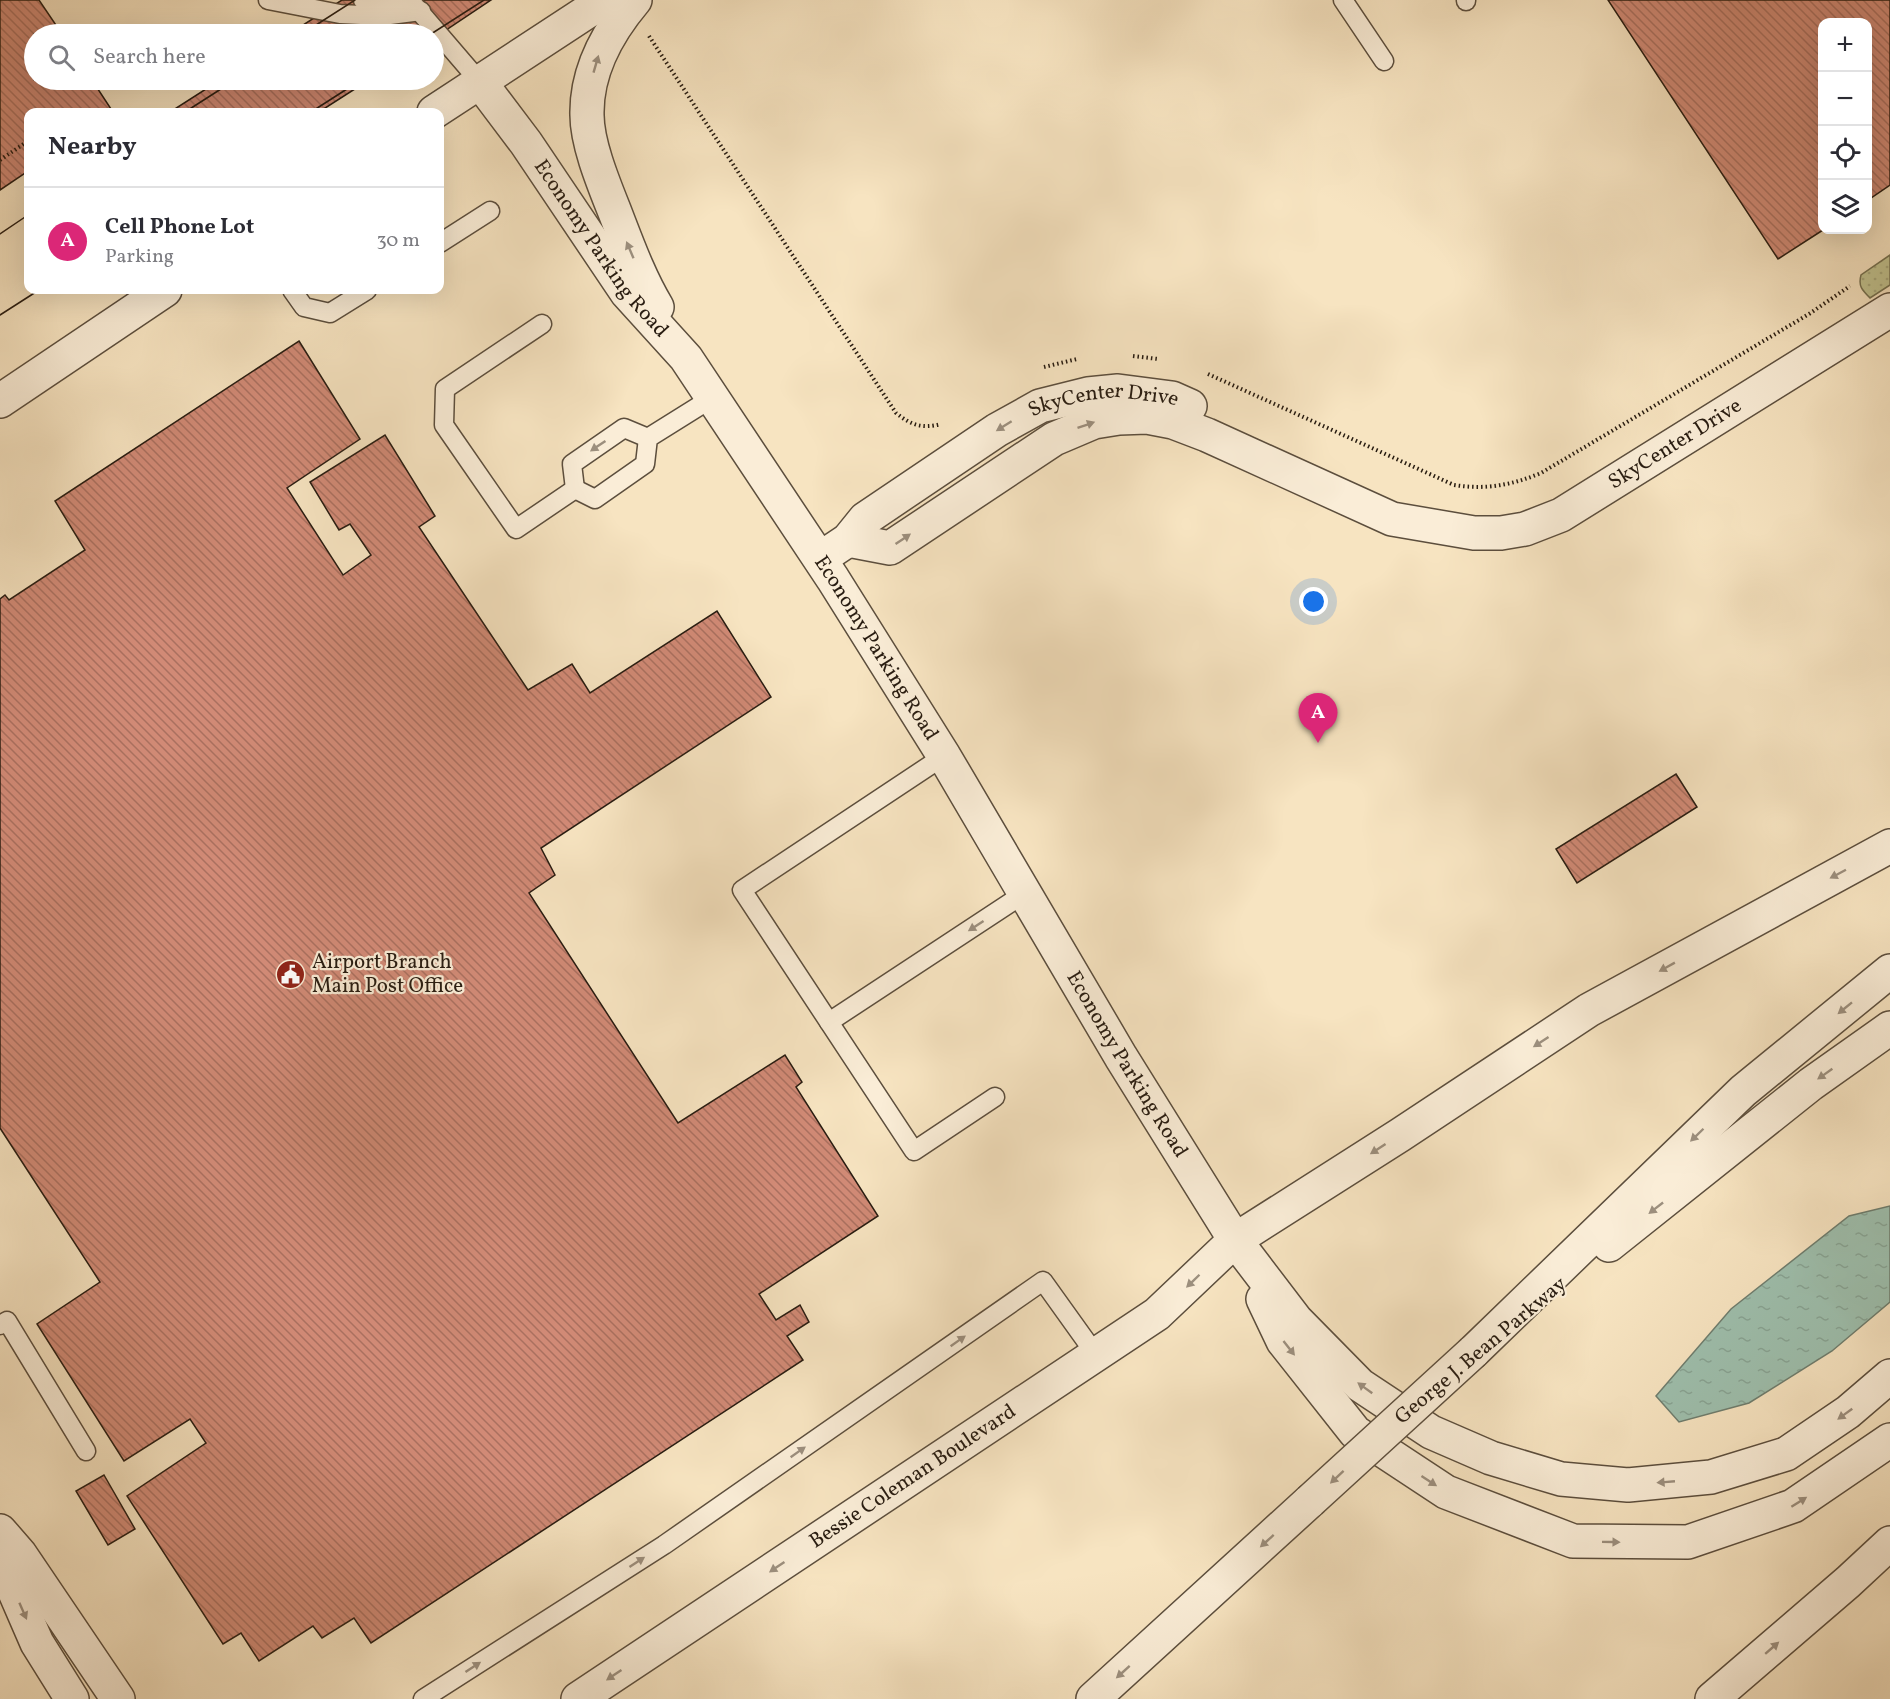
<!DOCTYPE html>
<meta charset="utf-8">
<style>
body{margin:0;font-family:Vollkorn,serif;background:#f2f2f3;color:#2b2b33}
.controls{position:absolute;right:18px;top:18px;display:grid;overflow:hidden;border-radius:12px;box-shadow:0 6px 24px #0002}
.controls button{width:54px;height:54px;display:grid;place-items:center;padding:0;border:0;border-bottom:2px solid #e1e1e2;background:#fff;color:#2b2b33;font:30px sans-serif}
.you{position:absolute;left:1314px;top:602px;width:21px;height:21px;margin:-15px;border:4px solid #fff;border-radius:50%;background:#1a73e8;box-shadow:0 0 0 9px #1a73e833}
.badge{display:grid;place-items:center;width:39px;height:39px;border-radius:50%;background:#db2777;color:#fff;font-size:20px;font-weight:700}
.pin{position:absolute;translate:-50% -50px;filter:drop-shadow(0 2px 3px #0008)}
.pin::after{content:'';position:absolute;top:32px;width:21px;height:18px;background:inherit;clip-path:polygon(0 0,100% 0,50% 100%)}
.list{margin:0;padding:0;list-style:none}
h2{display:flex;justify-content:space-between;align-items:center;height:78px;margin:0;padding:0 24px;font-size:26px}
h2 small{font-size:20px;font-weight:400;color:#7c7c81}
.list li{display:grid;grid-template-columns:39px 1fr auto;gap:18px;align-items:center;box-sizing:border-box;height:108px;padding:0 24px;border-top:2px solid #e1e1e2}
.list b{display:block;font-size:22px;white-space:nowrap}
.list p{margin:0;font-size:20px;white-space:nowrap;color:#7c7c81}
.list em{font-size:20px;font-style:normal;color:#7c7c81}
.icon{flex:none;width:33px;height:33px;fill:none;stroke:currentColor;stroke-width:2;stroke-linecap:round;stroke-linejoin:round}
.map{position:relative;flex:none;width:1890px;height:1699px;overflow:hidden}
.search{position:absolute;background:#fff;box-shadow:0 6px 24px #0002;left:24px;top:24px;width:420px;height:66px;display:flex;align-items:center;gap:15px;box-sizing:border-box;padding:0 21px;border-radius:33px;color:#7c7c81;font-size:22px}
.panel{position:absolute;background:#fff;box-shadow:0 6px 24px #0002;left:24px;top:108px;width:420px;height:186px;border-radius:12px}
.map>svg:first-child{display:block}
.grass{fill:url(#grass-dots);stroke:#747050;stroke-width:1.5}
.water{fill:url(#water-ripples);stroke:#6f7e6f;stroke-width:1.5}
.building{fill:url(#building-back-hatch);stroke:#281c11;stroke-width:1.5}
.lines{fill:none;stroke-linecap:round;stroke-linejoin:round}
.service-casing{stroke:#5c4e3d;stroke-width:21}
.minor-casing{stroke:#5c4e3d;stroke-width:36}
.tertiary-casing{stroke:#5c4e3d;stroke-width:36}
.path{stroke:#281c11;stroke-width:4;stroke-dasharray:1.5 3;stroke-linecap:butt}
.service{stroke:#faedd7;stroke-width:18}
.minor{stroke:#faedd7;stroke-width:33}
.tertiary{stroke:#faedd7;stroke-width:33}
.tram{stroke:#281c11;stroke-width:1.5}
.tertiary-bridge-casing{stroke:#5c4e3d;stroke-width:36;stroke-linecap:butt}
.tertiary-bridge{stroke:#faedd7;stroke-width:33}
.oneway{fill:#9c8f7e}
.labels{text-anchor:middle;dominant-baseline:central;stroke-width:4.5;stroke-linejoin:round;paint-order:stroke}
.street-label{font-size:21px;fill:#281c11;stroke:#faedd7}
.poi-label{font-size:21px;fill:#281c11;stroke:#faedd7;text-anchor:start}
</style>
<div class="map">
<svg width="1890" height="1699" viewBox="0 0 1890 1699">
<defs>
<pattern id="grass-dots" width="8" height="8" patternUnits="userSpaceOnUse" patternTransform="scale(1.5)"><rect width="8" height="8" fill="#c1c390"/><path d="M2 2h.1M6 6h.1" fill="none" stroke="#a6a77b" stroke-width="1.8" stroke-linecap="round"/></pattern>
<pattern id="water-ripples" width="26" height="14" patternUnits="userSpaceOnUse" patternTransform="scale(1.5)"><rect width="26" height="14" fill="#9ebfad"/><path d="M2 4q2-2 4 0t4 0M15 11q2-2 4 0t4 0" fill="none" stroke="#88a494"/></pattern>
<pattern id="building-back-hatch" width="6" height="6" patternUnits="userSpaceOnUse" patternTransform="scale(1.5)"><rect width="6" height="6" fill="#d18a76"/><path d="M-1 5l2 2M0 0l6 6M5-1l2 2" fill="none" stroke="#aa705f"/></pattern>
</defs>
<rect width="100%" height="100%" fill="#f7e4c1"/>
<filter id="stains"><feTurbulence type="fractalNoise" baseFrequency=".00333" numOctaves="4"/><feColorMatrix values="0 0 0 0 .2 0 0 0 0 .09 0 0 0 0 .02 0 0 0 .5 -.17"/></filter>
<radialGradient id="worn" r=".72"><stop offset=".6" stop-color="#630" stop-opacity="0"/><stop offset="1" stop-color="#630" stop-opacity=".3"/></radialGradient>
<path class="grass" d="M1890,255V285L1870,298C1862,290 1858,286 1861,275Z"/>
<polygon class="water" points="1890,1206 1890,1302 1832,1351 1749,1403 1679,1422 1656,1396 1731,1309 1849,1216"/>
<g class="building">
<polygon points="0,0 39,0 62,34 34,34 34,80 92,80 113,112 28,112 28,171 0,190"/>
<polygon points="342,0 491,0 434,38 434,34 289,34"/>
<polygon points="1608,0 1890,0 1890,185 1868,200 1868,22 1822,22 1823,230 1778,259"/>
<polygon points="220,80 369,80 319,112 170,112"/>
<polygon points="299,341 360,439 287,488 343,575 371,555 350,524 339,530 310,482 385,435 435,516 419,527 528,690 572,664 590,693 717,611 771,697 541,848 555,875 529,893 678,1123 785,1055 802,1082 796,1087 878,1216 759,1294 776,1320 800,1305 809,1322 787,1336 803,1360 371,1643 354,1618 322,1638 313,1626 259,1661 241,1633 223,1644 127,1496 206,1443 190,1419 124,1461 37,1324 100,1282 0,1128 0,599 5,595 9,600 85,550 55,501"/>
<polygon points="1676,774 1697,807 1577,883 1556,849"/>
<polygon points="104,1475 135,1529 108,1545 76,1491"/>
</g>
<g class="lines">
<defs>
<g id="service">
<polyline points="268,0 340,14 382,16 421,11"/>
<polyline points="363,0 404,8"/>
<polyline points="1343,0 1384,61"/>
<polyline points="1466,0 1466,1"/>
<polyline points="413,4 480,82"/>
<polyline points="440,243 490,211"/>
<polyline points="292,290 304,307 330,313 367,290"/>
<polyline points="542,324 445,389 444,425 516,529 575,489"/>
<polyline points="575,489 595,499 645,464 648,438 712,398"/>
<polyline points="575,489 572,464 624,428 648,438"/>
<polyline points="944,756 742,890 914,1151 995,1097"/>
<polyline points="829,1022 1025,893"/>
<polyline points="0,1325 7,1321 86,1451"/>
<polyline points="423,1699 664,1545 1043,1281 1096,1355"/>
</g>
<g id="minor">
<path id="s1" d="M848,540L890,548L1054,439L1094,422L1119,418L1147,417L1173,422L1207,435L1392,519L1474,533H1501L1525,529L1561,515L1890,310"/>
<path id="s2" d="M833,550L848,540L865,519L997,430L1040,406L1088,394L1118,391L1172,398L1190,406"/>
</g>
<g id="tertiary">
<path d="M635,0C608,32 586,71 587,115C587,145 605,187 616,215C628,246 640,279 657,307"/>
<path id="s3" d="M480,82L526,143L627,293L686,358L833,579L944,756L1121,1057L1235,1240L1296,1320L1360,1385L1431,1432L1491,1458L1561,1479L1628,1485L1711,1477L1786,1454L1848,1412L1890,1376"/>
<polyline points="434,112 605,0"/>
<polyline points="0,401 165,290"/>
<polyline points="1609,1245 1811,1084 1890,1028"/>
<polyline points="1263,1299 1283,1341 1355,1432 1446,1492 1573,1541 1688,1542 1793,1506 1890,1440"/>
<polyline points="1473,1352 1743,1091 1890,971"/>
<polyline points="0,1531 20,1554 118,1699"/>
<polyline points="0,1558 37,1643 72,1699"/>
<path id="s4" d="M578,1699L1157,1314L1235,1240L1400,1135L1589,1010L1890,846"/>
<polyline points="1093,1699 1310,1501"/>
<polyline points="1712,1699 1848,1582 1890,1543"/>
</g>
</defs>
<use href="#service" class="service-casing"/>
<use href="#minor" class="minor-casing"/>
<use href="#tertiary" class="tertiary-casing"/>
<g class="path">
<path d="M649,36L896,413C911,425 922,429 941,424"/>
<polyline points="0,160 28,141"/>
<polyline points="1133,356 1158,359"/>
<polyline points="1044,367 1077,359"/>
<path d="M1208,374L1454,485C1486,490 1512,485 1541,473L1809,314L1850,286"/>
</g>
<use href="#service" class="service"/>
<use href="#minor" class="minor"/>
<use href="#tertiary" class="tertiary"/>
<g class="tram">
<polyline points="302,34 355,0"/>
<polyline points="431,34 484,0"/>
<polyline points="185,112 235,80"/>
<polyline points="311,112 361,80"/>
<polyline points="0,234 28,215"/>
<polyline points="0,315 39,290"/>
</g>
<defs>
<polyline id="tertiary-bridge" points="1310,1501 1473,1352"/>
</defs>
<use href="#tertiary-bridge" class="tertiary-bridge-casing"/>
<use href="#tertiary-bridge" class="tertiary-bridge"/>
</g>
<defs><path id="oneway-solid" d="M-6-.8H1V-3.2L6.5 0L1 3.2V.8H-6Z" transform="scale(1.5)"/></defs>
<g class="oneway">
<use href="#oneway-solid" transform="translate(596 64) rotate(-74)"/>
<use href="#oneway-solid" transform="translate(630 250) rotate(-113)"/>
<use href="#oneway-solid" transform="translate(1086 425) rotate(-19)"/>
<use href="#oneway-solid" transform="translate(1004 426) rotate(148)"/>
<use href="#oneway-solid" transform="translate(598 446) rotate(146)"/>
<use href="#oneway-solid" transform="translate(903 539) rotate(-34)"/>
<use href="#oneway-solid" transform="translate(1838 874) rotate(152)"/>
<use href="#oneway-solid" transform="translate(976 926) rotate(147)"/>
<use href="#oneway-solid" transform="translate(1667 967) rotate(151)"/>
<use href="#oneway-solid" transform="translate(1845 1008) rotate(141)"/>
<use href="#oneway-solid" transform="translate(1541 1042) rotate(147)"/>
<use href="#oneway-solid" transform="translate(1825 1074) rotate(145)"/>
<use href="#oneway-solid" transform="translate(1697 1135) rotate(136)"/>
<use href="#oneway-solid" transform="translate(1378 1149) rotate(147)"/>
<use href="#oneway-solid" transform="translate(1656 1208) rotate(142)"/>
<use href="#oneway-solid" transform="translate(1193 1281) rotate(136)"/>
<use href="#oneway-solid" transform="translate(958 1341) rotate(-35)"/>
<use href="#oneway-solid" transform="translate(1289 1348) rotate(52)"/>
<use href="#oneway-solid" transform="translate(1365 1388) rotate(-144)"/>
<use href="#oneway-solid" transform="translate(1845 1414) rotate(144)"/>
<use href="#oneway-solid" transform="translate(798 1452) rotate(-35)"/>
<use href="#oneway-solid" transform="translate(1337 1477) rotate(137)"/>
<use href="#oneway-solid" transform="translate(1429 1481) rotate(33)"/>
<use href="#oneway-solid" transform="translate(1666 1482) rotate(175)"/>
<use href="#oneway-solid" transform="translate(1799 1502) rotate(-32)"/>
<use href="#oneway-solid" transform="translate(1267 1541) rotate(138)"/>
<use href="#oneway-solid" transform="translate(1611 1542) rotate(1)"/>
<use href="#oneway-solid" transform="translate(637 1562) rotate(-33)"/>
<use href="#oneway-solid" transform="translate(777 1567) rotate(146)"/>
<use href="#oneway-solid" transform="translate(23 1611) rotate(66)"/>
<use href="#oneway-solid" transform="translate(1772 1648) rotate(-41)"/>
<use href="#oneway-solid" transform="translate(473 1667) rotate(-33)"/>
<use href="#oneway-solid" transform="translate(1123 1672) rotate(138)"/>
<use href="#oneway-solid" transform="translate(614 1675) rotate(146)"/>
</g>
<defs>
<symbol id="civic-disc" viewBox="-11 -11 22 22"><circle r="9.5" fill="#8f2418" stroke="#faedd7"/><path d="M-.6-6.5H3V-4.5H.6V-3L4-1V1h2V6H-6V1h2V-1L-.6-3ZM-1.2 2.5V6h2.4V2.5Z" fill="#fff"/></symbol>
</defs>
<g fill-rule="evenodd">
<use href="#civic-disc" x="274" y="958" width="33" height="33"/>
</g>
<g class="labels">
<g class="street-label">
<text stroke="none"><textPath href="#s3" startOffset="206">Economy Parking Road</textPath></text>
<text stroke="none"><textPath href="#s2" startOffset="318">SkyCenter Drive</textPath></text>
<text stroke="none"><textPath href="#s1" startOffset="910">SkyCenter Drive</textPath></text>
<text stroke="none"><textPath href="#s3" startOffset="692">Economy Parking Road</textPath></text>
<text stroke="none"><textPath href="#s3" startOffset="1178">Economy Parking Road</textPath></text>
<text transform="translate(1481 1351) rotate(-40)">George J. Bean Parkway</text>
<text stroke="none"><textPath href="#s4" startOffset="402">Bessie Coleman Boulevard</textPath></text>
</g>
<g class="poi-label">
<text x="312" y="962">Airport Branch<tspan x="312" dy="24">Main Post Office</tspan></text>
</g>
</g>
<rect width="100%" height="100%" filter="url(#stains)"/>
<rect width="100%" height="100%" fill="url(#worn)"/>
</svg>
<div class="controls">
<button>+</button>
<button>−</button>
<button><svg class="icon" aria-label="locate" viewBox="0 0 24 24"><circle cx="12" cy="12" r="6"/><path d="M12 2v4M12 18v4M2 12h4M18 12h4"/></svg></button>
<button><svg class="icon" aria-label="layers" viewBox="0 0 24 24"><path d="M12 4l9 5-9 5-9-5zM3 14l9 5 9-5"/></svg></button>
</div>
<div class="you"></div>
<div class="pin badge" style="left:1318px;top:743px">A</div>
<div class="search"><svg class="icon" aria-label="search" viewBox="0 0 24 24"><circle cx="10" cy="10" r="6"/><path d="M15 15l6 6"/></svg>Search here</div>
<section class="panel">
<h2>Nearby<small></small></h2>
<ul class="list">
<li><span class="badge">A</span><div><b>Cell Phone Lot</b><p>Parking</p></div><em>30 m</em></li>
</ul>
</section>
</div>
